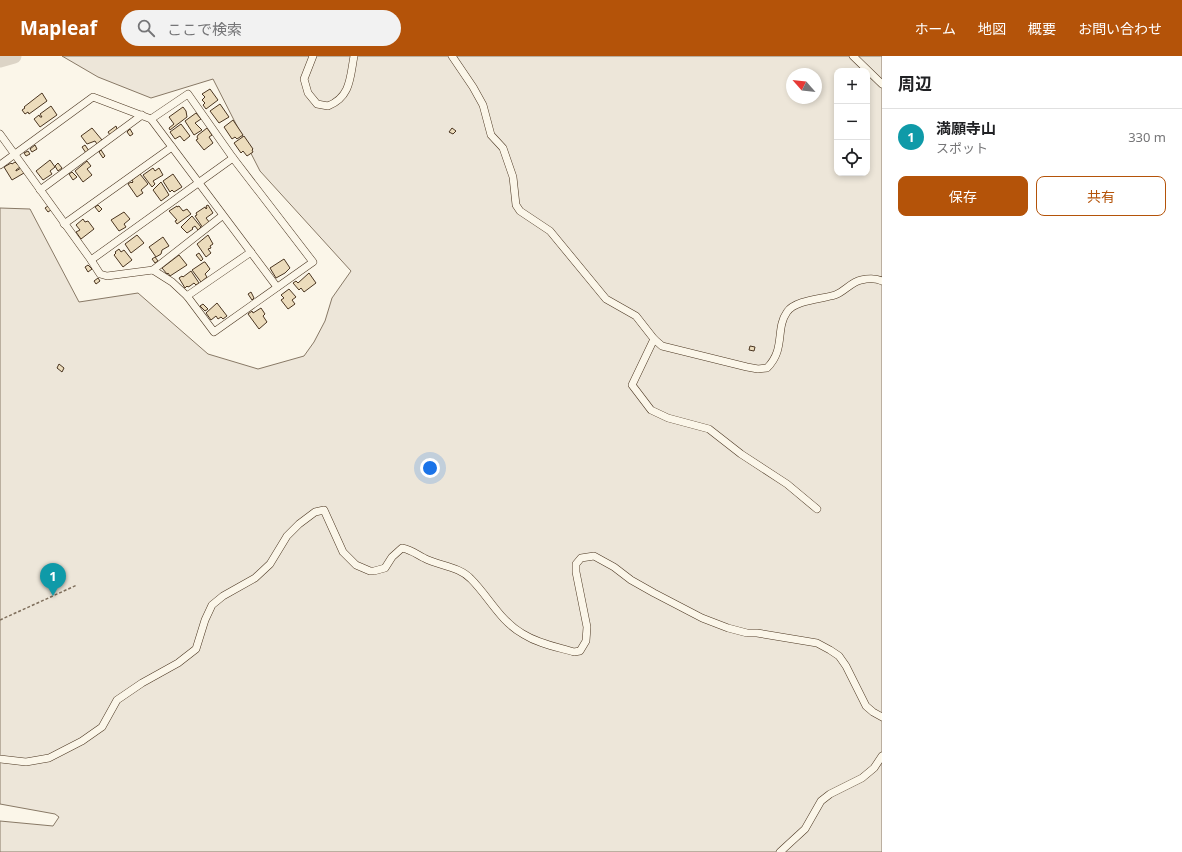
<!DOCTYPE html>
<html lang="ja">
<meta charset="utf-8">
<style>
body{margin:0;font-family:"Noto Sans","Noto Sans JP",sans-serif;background:#f2f2f2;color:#202124}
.controls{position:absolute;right:12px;top:12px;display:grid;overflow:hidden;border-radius:8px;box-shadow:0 2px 6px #0003}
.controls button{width:36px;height:36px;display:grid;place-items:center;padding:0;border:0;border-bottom:1px solid #e0e0e0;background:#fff;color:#202124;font:20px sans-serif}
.compass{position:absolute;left:786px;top:12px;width:36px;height:36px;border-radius:50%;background:#fff;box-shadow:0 2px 6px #0003;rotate:297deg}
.you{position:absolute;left:430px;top:412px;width:14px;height:14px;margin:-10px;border:3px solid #fff;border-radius:50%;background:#1a73e8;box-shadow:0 0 0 6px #1a73e833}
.badge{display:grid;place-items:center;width:26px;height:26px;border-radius:50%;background:#b45309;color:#fff;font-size:13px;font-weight:700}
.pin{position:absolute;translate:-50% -33px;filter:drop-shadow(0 1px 2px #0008)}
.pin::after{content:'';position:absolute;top:21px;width:14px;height:12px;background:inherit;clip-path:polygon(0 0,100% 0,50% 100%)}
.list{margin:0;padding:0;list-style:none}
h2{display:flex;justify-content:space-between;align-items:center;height:52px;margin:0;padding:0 16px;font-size:17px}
h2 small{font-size:13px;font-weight:400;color:#757577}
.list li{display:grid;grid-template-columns:26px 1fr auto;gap:12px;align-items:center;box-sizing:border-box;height:56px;padding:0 16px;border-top:1px solid #e0e0e0}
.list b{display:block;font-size:15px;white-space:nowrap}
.list p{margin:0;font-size:13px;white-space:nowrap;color:#757577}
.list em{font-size:13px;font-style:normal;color:#757577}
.actions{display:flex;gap:8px;padding:12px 16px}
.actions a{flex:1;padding:9px 0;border:1px solid #b45309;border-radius:8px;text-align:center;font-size:14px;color:#b45309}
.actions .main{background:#b45309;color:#fff}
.icon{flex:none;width:22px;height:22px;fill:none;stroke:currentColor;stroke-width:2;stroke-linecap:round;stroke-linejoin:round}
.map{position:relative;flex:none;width:882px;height:796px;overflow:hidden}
header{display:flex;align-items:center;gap:24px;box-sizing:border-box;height:56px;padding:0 20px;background:#b45309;color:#fff}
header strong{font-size:19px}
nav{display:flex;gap:22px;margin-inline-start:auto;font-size:14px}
.search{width:280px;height:36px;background:#f2f2f2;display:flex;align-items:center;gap:10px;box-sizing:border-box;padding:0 14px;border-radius:22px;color:#757577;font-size:15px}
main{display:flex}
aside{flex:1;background:#fff}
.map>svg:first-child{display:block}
.green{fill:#ede6d9;stroke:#887966;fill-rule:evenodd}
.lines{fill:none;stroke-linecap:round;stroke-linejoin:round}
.river{stroke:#dcd4c6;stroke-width:15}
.building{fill:#ecdcbc;stroke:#4a3520}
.minor-casing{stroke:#4a3520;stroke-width:8}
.path{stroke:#7f6f5c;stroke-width:1.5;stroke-dasharray:3 2;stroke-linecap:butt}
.minor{stroke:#fbf6e9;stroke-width:7}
</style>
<header>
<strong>Mapleaf</strong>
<div class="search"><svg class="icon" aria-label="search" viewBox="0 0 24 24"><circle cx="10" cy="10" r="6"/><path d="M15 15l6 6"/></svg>ここで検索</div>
<nav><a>ホーム</a><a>地図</a><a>概要</a><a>お問い合わせ</a></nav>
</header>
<main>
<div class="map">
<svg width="882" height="796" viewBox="0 0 882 796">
<rect width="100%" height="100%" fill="#fbf6e9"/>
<path class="green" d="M62,0H882V796H0V765L53,770L59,761L55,758L0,748V152L30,153L79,246L138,237L208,298L258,313L304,300L314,286L325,265L332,242L351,215L260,115L213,23L151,42L98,21ZM837,15H867V117H837ZM792,18H816V42H792Z"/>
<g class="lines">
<polyline class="river" points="0,4 14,0"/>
</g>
<g class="building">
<polygon points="210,33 218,44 206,53 203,49 205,47 202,44 205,41 202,38"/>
<polygon points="42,37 47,45 29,58 28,56 25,58 22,54 25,52 24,51"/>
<polygon points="220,48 229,61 219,67 210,55"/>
<polygon points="51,50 57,59 40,71 34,63 39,59 40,61 42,61 40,58"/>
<polygon points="183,51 186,55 187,61 170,74 169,72 174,68 169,61"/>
<polygon points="196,57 201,63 195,67 202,74 194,79 185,65"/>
<polygon points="233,64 243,79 237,83 235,81 232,83 224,71"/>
<polygon points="181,68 190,80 184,85 180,80 175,83 170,76"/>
<polygon points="116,70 117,73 110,79 108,76"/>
<polygon points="92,72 102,84 97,88 95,85 87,88 81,80"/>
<polygon points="207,72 212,79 209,81 213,87 204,94 196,84 198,83 197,81 198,79"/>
<polygon points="452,72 456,75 453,78 449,76"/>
<polygon points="130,73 133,78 130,80 127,76"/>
<polygon points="244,80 253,93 252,94 253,96 247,100 243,95 241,97 234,87"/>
<polygon points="35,89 37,93 32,96 30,93"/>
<polygon points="85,89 89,95 86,97 82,91"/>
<polygon points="101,94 105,100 103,102 99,96"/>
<polygon points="28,95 30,98 26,100 24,97"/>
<polygon points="50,104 55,111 50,115 52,118 43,124 36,115"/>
<polygon points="87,105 91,110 87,113 92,119 83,126 75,115"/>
<polygon points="15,106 20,111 16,114 16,115 21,112 24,117 12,124 4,111 11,107 12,108"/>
<polygon points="58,107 62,112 58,115 55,110"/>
<polygon points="153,112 155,115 159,112 163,119 153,125 155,128 152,131 143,119"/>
<polygon points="72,116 77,121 73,124 69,118"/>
<polygon points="140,118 148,128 141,134 143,137 137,141 128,128 131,126 132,127 133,126 132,124"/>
<polygon points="173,118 182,131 174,136 172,134 170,136 163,125"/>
<polygon points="161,126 169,139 161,145 153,134"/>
<polygon points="98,149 102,153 99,156 95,151"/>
<polygon points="208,149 213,157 206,162 210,167 203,172 195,160 197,159 196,157 205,151 206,153 207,152 206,150"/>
<polygon points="48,150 51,154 48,156 45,152"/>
<polygon points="177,150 177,151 179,150 183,155 187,153 191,158 177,168 175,165 177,164 169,155"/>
<polygon points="124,156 130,163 124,168 126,171 119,175 111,164"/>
<polygon points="192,160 201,171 198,174 195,170 192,172 193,173 187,177 181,171"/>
<polygon points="83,163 85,166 88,165 94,173 81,183 76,176 80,174 76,169"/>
<polygon points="137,179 144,187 131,197 125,188"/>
<polygon points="208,179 213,188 210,190 211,192 208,193 211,197 206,201 197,188"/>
<polygon points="163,181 169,190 162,194 161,198 156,201 149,191"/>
<polygon points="119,193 121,196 124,194 132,204 123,211 114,199 116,197 115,196"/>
<polygon points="199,197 203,203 201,205 196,199"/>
<polygon points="179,199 187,209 170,220 168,217 167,218 162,212"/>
<polygon points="155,201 158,205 155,207 152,203"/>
<polygon points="284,203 290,212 285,217 276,222 270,212"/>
<polygon points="204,206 205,206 210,213 205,218 207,221 201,226 192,214"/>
<polygon points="88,209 92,213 88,216 85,211"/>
<polygon points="191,215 199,227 196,229 194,227 190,230 188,231 187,230 185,232 179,222 182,220 183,221"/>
<polygon points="309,217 316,227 304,236 301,232 299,234 293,227 296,225 298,227"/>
<polygon points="98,222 100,225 96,228 94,225"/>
<polygon points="289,233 296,241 292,244 295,248 288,253 281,244 284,242 281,239"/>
<polygon points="251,236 254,242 252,244 248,238"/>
<polygon points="217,247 227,260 223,263 221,261 218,263 216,260 211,264 206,257"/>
<polygon points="203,248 208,253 205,255 200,250"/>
<polygon points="261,252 265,258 263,260 267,266 259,273 248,258 252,255 253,257"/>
<polygon points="750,290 755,291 754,295 749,294"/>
<polygon points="59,308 64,312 62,316 57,312"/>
</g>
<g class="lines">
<defs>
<g id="minor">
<path d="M313,0L304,23L308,37L317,48L328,50C351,41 350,21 354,0"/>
<path d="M452,0L473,31L483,49L491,79L503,92L513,121L516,149L520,155L550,175L606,243L636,260L654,283L662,290L747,311L758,313L767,312C786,293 775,273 787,256C795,244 822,243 835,239C844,236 851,226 861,224C869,222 876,222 882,225"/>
<polyline points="853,0 882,28"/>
<polyline points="0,78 91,204 100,218 107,220 153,214 172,226 187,240 214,276 313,206 233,102 188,38 151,63"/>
<polyline points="0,109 93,41 151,63 277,231"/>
<polyline points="40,134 142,59"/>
<polyline points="64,168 172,91"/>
<polyline points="91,204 233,102"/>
<polyline points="153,214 222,160"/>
<polyline points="187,240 251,196"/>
<polyline points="654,283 632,329 651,354 668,362 709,373 741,398 787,428 817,453"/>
<path d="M0,703L26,706L49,702L82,685L102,671L117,644L142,627L178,607L196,593L205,564L212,549L223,540L255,522L270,508L287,480L299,468L315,456L324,454L343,496L356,509L370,515H374L385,512L392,501L402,492C412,494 416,498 424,502C439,510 459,510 471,523C489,541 500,565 523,578C539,588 557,591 574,596L580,595L586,585L587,571L576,516V508L581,502L594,500L614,511L631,524L654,537L702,562L728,572L747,577H757L817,587L830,594L839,600L846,610L866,650L873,656L882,661"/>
<polyline points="780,796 805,773 821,745 830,738 862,722 874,712 882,700"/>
</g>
</defs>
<use href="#minor" class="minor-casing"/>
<polyline class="path" points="0,564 77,529"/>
<use href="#minor" class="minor"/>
</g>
</svg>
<div class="controls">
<button>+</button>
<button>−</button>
<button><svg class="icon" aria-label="locate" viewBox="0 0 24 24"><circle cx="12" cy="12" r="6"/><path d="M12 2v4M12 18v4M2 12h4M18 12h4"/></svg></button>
</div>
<svg class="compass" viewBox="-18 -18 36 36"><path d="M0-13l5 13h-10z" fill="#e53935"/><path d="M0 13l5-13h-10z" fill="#757577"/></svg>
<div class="you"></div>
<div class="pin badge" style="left:53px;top:540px;background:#0f9aa8">1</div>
</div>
<aside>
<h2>周辺<small></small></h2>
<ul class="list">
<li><span class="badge" style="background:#0f9aa8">1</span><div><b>満願寺山</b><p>スポット</p></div><em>330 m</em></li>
</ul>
<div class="actions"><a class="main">保存</a><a>共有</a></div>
</aside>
</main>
